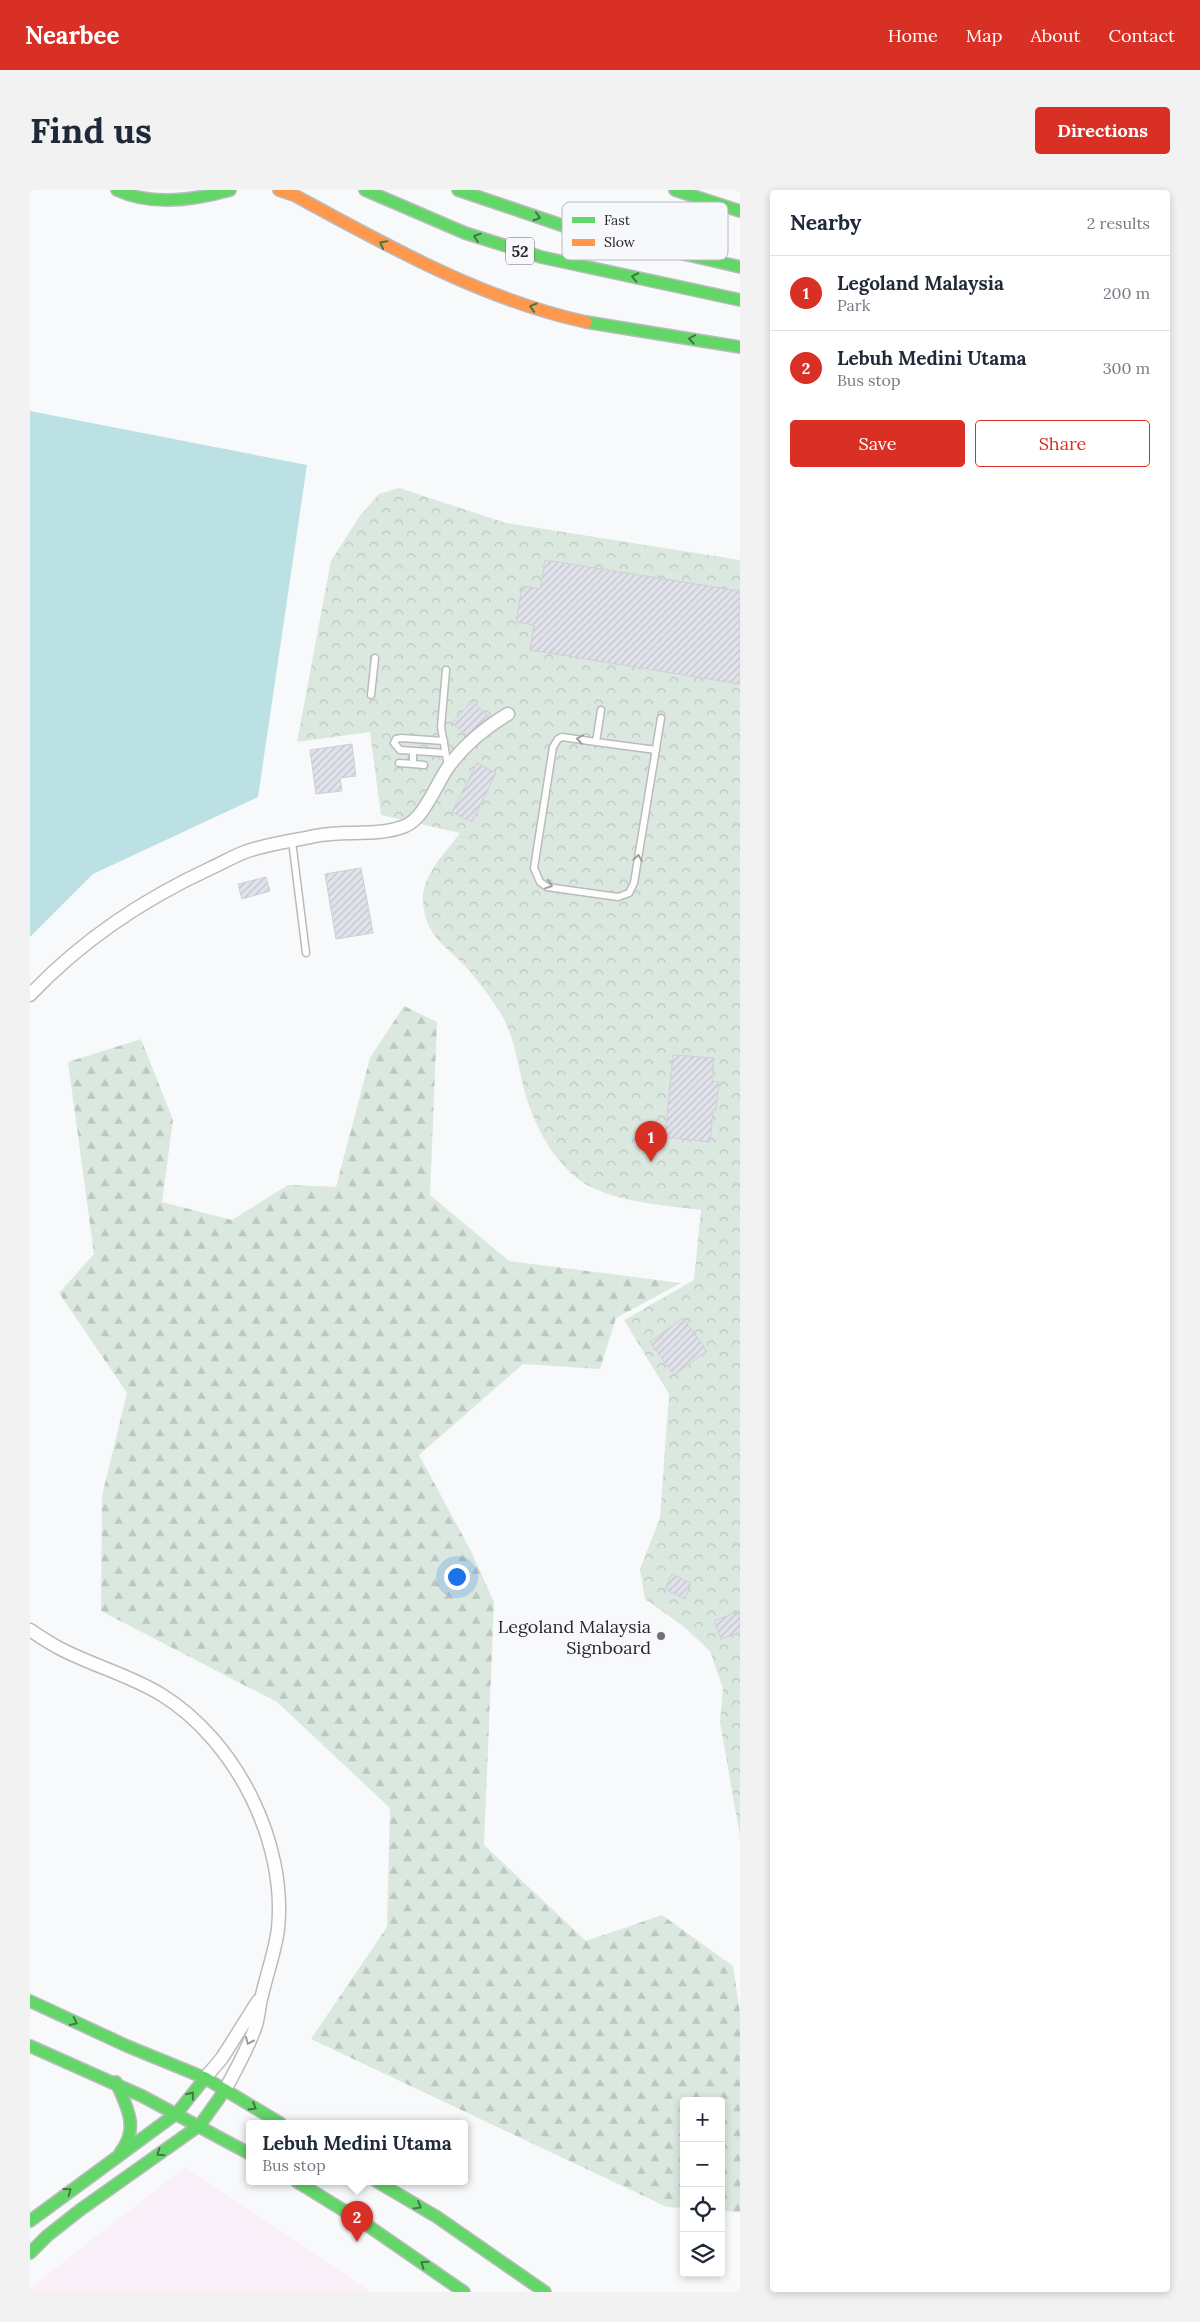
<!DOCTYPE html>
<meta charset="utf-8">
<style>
body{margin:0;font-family:Lora,serif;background:#f2f2f3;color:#1f2937}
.controls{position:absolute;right:15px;bottom:15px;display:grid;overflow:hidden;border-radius:5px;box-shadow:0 2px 8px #0003}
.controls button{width:45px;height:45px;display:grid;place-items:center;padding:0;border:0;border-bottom:1px solid #e0e1e3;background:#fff;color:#1f2937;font:25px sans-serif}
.you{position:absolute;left:426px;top:1386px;width:18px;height:18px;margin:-12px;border:4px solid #fff;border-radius:50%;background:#1a73e8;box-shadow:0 0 0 8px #1a73e833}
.badge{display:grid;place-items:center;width:32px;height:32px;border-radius:50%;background:#d93025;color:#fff;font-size:16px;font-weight:700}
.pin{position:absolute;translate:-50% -41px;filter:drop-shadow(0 1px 2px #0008)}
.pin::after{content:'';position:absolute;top:26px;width:18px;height:15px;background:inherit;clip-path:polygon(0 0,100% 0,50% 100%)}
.popup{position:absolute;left:216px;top:1930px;width:222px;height:65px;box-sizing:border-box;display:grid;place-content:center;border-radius:5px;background:#fff;filter:drop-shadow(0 1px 4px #0005);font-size:16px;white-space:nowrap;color:#747a83}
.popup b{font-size:19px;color:#1f2937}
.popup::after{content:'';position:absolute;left:50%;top:100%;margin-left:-10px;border:10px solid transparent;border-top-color:#fff}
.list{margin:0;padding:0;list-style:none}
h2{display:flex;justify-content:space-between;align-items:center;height:65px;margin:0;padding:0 20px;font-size:21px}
h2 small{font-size:16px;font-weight:400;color:#747a83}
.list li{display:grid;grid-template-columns:32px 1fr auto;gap:15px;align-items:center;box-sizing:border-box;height:75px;padding:0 20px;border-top:1px solid #e0e1e3}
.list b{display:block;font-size:19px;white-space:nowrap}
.list p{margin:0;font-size:16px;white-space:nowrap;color:#747a83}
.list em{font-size:16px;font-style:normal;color:#747a83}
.actions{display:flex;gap:10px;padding:15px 20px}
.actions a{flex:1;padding:11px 0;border:1px solid #d93025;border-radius:5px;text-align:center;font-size:18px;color:#d93025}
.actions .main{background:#d93025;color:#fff}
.icon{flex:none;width:28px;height:28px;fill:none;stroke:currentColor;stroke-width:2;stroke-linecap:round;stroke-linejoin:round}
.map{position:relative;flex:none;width:710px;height:2102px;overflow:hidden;border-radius:5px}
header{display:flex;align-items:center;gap:30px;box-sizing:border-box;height:70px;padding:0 25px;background:#d93025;color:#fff}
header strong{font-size:24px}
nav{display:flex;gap:28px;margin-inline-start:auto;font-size:18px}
.intro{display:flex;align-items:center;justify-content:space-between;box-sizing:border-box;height:120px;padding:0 30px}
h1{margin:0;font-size:35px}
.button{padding:12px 22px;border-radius:5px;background:#d93025;color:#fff;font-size:18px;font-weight:700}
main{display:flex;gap:30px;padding:0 30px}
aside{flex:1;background:#fff;border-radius:5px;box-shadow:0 2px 8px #0003}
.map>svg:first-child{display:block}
.commercial{fill:#f9f0fa}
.forest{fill:url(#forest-firs)}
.park{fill:url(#park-crowns)}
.water{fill:#bce1e5}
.building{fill:url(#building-hatch);stroke:#cfd0d2}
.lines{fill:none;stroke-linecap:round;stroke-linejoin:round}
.lane-casing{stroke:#babbbc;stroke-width:9}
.street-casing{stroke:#babbbc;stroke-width:15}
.fast-casing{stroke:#babbbc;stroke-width:14}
.slow-casing{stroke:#babbbc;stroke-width:14}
.lane{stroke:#fefefe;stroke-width:6}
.street{stroke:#fefefe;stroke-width:12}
.fast{stroke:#63d668;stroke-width:11}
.slow{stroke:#ff974d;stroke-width:11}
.oneway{stroke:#437746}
.oneway2{stroke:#9e9e9f}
.poi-dot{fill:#717273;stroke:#f7f8fc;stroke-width:2}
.labels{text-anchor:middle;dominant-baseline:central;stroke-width:5;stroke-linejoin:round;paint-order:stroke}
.shield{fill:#f7f8fc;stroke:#666769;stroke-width:1}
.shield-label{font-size:16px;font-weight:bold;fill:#28292a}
.poi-label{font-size:18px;fill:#28292a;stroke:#f7f8fc;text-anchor:end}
.key{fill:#f7f8fc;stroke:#b9babd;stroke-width:1}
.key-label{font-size:14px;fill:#28292a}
</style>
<header>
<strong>Nearbee</strong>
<nav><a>Home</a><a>Map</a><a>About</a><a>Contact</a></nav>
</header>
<div class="intro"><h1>Find us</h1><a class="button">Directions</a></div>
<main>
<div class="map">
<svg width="710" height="2102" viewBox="0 0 710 2102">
<defs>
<pattern id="forest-firs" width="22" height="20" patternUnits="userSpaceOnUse" patternTransform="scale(1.25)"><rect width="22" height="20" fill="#dae8df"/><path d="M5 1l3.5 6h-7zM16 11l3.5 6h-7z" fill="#bbc7c0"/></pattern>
<pattern id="park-crowns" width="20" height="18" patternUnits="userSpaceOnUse" patternTransform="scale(1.25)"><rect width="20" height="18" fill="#dae8df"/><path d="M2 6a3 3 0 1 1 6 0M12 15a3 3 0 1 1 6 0" fill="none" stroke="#bbc7c0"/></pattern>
<pattern id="building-hatch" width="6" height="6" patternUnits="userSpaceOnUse" patternTransform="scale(1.25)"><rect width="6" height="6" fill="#e1e2eb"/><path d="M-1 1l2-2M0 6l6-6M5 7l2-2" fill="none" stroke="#c1c2ca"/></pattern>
</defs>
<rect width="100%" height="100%" fill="#f8f9fb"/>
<polygon class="commercial" points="155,1977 341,2102 0,2102 0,2098"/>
<polygon class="forest" points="374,816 407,832 400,1005 479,1071 651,1093 586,1128 570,1179 493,1174 389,1265 441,1361 464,1412 454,1655 556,1751 632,1725 703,1776 710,1823 710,2022 691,2021 691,1911 654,1911 654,2018 637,2017 281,1849 357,1737 360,1618 247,1512 71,1421 72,1306 97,1203 29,1103 64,1064 38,872 111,849 143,930 132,1012 202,1030 258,995 306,997 340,868"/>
<path class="park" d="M369,298L476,333L710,370V1646L690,1532L693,1498L680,1461L653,1436L615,1409L610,1379L630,1328L639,1204L594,1130L664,1090L671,1020C633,1015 571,1012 542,984C520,964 503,932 495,903C488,877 485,847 471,824C461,808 449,792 437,778C416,756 395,746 393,711C391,686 416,662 430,643L351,625L340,542L267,552L301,371L329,327L349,304Z"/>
<polygon class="water" points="0,221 277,275 228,607 63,684 0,747"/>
<g class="building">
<polygon points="515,370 710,401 710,494 500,460 504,435 486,432 492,396 510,399"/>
<polygon points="442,511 459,527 436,545 422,533"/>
<polygon points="322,554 326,586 310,588 312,601 286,604 280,560"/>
<polygon points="447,573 466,583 442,632 422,622"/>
<polygon points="331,678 343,743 306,749 295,684"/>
<polygon points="236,687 240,701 212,709 208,694"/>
<polygon points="643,865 684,868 682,891 689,892 686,920 683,920 680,952 635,947"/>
<polygon points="653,1128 677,1161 644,1185 620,1152"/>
<polygon points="642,1384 661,1393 655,1409 635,1399"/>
<polygon points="707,1422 710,1430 710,1442 691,1449 684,1431"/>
</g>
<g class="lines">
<defs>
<g id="lane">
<polyline points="416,480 411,537 418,576"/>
<polyline points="341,505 345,468"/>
<polyline points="571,520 566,552 532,547 528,549 523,557 504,678 510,692 517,697 588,707 599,703 604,693 631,528"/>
<polyline points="414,551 371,548 366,549 364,553 370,560 415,563"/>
<polyline points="566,552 626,560"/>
<polyline points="383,562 383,574 394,575"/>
<polyline points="369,573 383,574"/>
<polyline points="262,651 276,763"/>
</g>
<g id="street">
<path d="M0,805C51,751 114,709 181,678C192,673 204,666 215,662C237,654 263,651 285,646C314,640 348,647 375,636C394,629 407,592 419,576C435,554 455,538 478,524"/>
<path d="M0,1440C9,1446 19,1453 29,1458C63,1476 100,1485 132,1505C206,1551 257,1652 248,1739C245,1762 237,1783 232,1805C229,1815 229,1825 226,1835C219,1857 206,1879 195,1900"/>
<polyline points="175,1888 192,1868 228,1811"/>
</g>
<g id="fast">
<path d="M87,0C121,16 165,10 200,0"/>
<polyline points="335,0 435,43 511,67 710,110"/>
<polyline points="428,0 534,36 710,77"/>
<polyline points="645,0 710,21"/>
<polyline points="556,132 710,157"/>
<polyline points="0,1811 97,1856 175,1888 250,1933"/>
<polyline points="0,1856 112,1906 220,1964"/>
<path d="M86,1892C97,1917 110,1938 90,1963"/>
<polyline points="266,1991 334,2033 434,2102"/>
<polyline points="346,1991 407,2027 515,2102"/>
<polyline points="0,2031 147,1923 175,1888"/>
<polyline points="0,2063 17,2046 50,2020 170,1935 195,1900"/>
</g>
<path id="slow" d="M249,0L264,5C358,56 451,109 556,132"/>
</defs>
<use href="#lane" class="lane-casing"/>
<use href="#street" class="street-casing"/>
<use href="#fast" class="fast-casing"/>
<use href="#slow" class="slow-casing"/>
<use href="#lane" class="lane"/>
<use href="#street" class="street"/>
<use href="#fast" class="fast"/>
<use href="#slow" class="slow"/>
</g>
<defs><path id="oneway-chevron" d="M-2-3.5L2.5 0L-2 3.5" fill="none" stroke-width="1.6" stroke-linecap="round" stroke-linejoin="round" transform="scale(1.25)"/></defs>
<g class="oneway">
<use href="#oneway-chevron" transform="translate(507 27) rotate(17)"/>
<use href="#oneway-chevron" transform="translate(447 47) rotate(-161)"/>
<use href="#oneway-chevron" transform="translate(353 54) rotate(-152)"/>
<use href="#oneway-chevron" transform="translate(605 87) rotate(-168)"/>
<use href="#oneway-chevron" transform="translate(503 117) rotate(-164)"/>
<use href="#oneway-chevron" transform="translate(662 149) rotate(-171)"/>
<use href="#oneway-chevron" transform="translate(44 1832) rotate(25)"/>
<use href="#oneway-chevron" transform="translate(161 1905) rotate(-51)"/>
<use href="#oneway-chevron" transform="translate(223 1917) rotate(31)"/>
<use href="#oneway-chevron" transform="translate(130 1963) rotate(145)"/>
<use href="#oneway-chevron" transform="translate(38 2001) rotate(-36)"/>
<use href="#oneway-chevron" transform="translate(388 2016) rotate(31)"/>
<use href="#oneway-chevron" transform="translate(394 2074) rotate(-145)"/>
</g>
<g class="oneway2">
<use href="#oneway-chevron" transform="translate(550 549) rotate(-171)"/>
<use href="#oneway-chevron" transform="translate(608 668) rotate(-81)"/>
<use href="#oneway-chevron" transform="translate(519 695) rotate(19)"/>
<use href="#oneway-chevron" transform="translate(219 1851) rotate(114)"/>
</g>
<circle class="poi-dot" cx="631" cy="1446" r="5"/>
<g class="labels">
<rect class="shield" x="476" y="47.5" width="28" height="27" rx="4"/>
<g class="shield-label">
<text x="490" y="61">52</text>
</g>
<g class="poi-label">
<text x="621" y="1436">Legoland Malaysia<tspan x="621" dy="21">Signboard</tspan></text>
</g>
</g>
<rect x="532" y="12" width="166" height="58" rx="8" class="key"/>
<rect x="542" y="27" width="23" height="6" fill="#63d668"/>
<rect x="542" y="49" width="23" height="7" fill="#ff974d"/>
<g class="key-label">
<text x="574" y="35">Fast</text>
<text x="574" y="57">Slow</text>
</g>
</svg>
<div class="controls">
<button>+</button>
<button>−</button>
<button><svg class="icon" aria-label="locate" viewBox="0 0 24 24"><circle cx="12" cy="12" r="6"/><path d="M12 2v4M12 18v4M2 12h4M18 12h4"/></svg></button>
<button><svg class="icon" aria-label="layers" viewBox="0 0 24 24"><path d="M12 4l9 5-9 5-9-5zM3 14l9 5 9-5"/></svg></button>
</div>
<div class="you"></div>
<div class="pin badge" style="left:621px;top:972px">1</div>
<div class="pin badge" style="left:327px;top:2052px">2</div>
<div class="popup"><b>Lebuh Medini Utama</b>Bus stop</div>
</div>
<aside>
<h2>Nearby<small>2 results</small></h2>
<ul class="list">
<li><span class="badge">1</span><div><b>Legoland Malaysia</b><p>Park</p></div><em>200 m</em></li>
<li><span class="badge">2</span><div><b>Lebuh Medini Utama</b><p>Bus stop</p></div><em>300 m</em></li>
</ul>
<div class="actions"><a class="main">Save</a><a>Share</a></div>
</aside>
</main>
